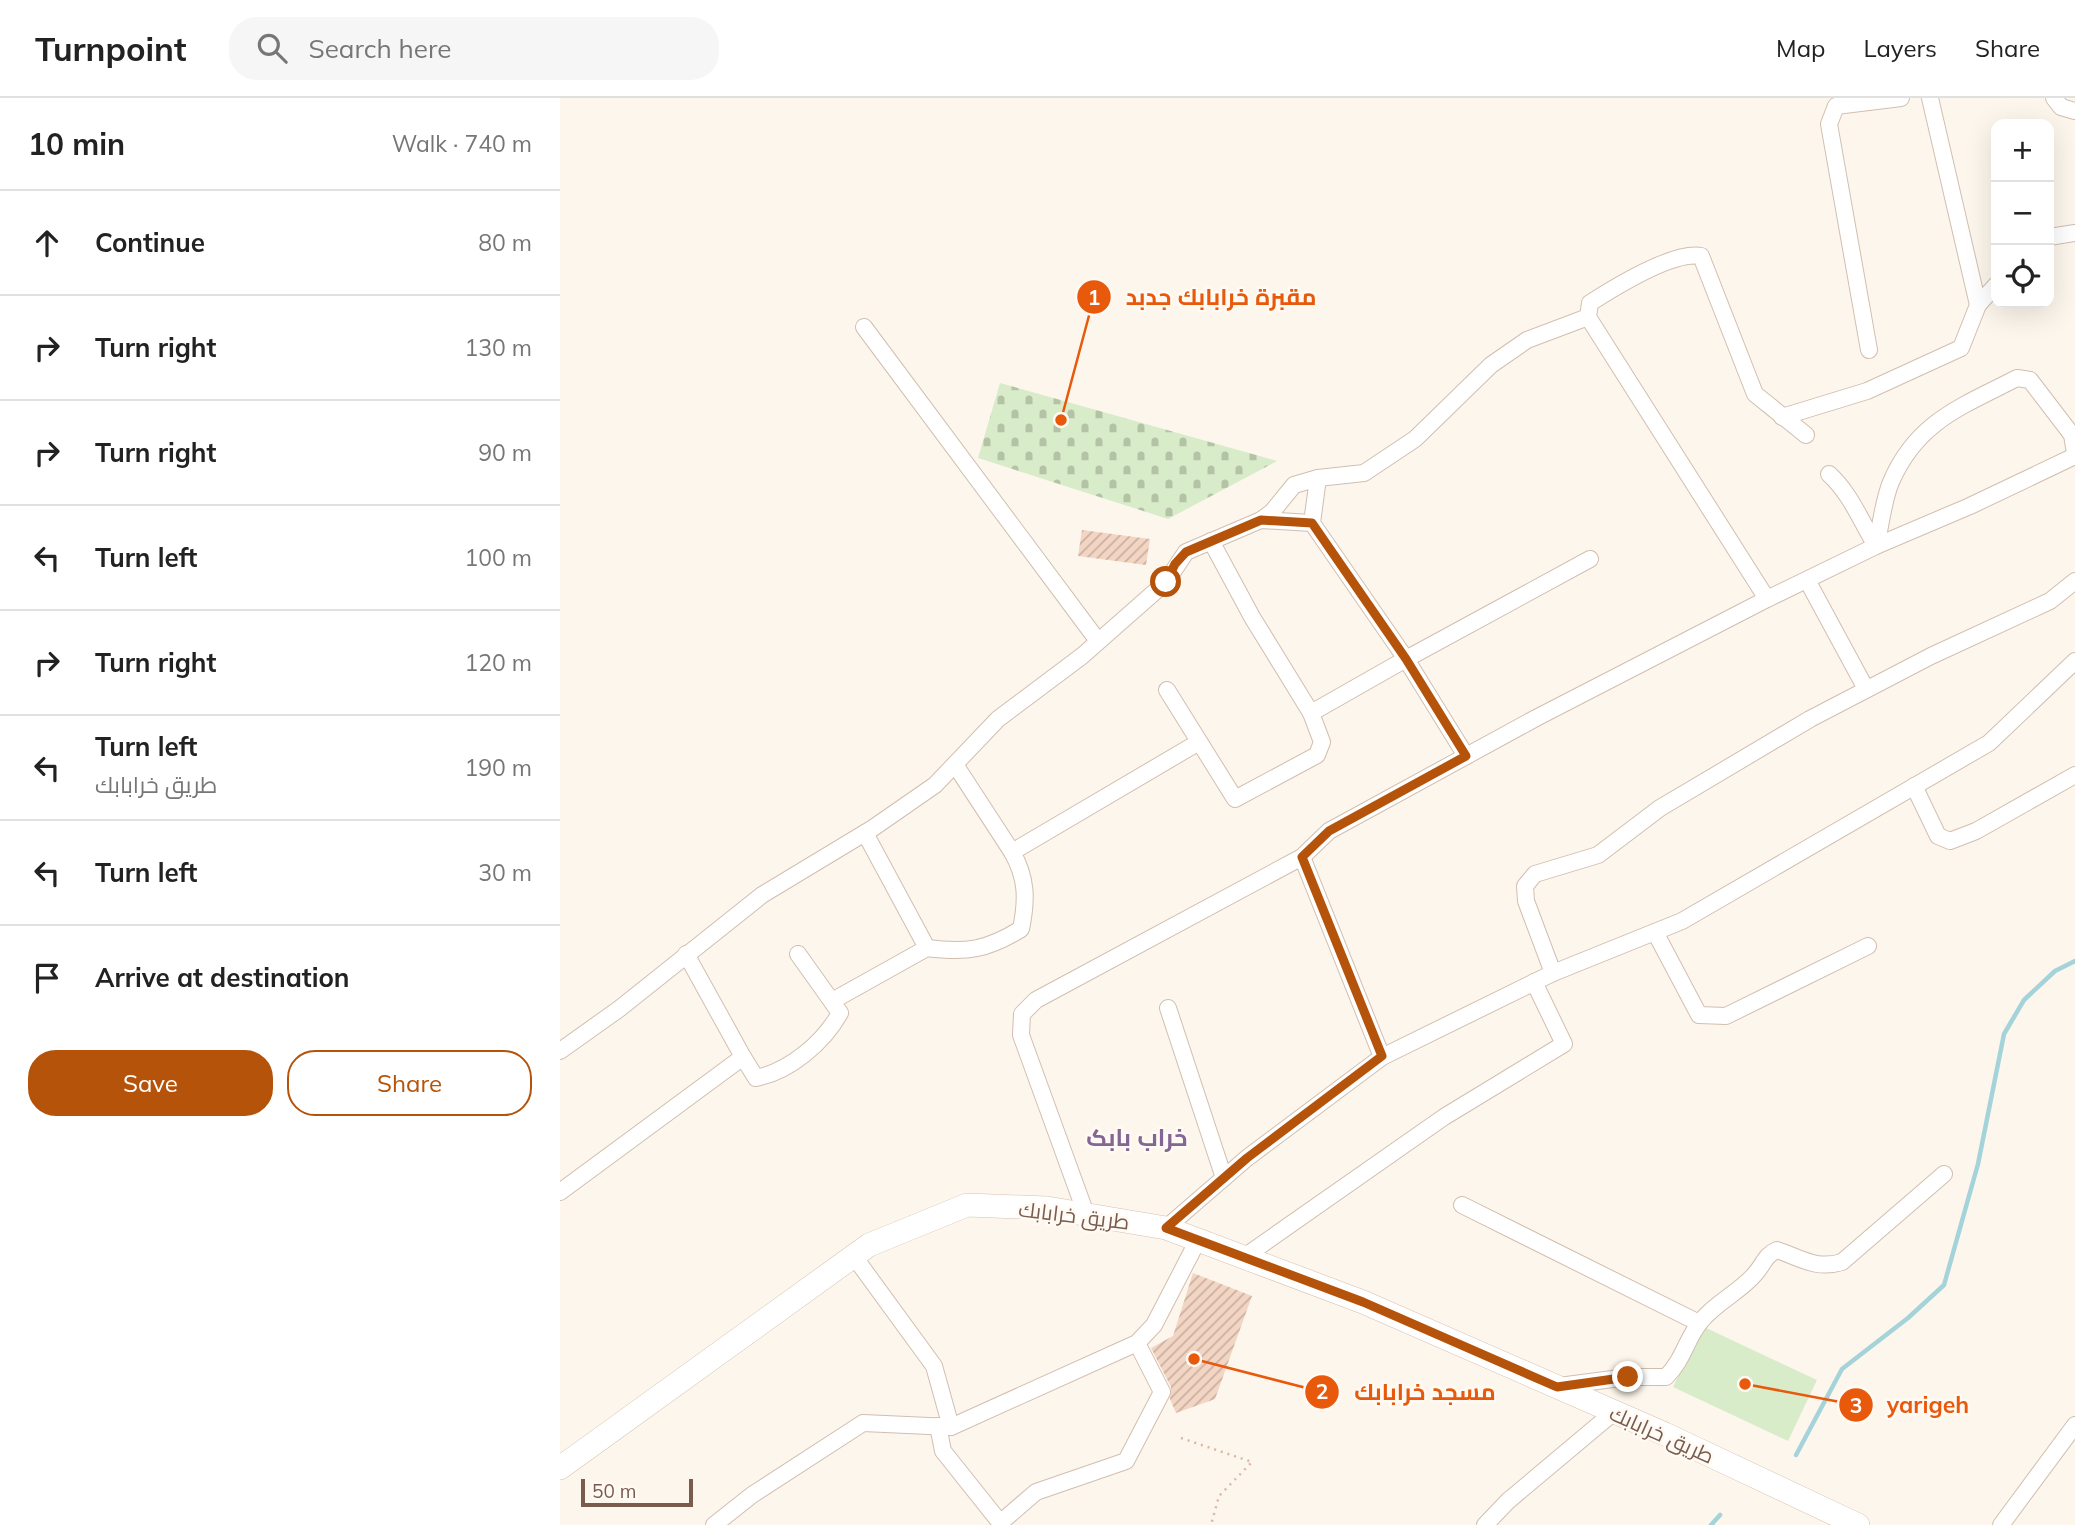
<!DOCTYPE html>
<meta charset="utf-8">
<style>
body{margin:0;font-family:Mulish,Cairo,sans-serif;background:#f6f6f6;color:#222}
.controls{position:absolute;right:21px;top:21px;display:grid;overflow:hidden;border-radius:14px;box-shadow:0 7px 28px #0002}
.controls button{width:63px;height:63px;display:grid;place-items:center;padding:0;border:0;border-bottom:2px solid #e0e0e0;background:#fff;color:#222;font:35px sans-serif}
.scale{position:absolute;left:21px;bottom:18px;width:112px;box-sizing:border-box;padding-left:7px;border:4px solid #7a5c4d;border-top:0;font-size:19px;line-height:24px;white-space:nowrap;color:#7a5c4d;-webkit-text-stroke:5px #fffaf3;paint-order:stroke}
.stop{position:absolute;width:21px;height:21px;margin:-16px;border:5px solid #b45309;border-radius:50%;background:#fff}
.stop.end{background:#b45309;border-color:#fff;box-shadow:0 2px 7px #0008}
.list{margin:0;padding:0;list-style:none}
h2{display:flex;justify-content:space-between;align-items:center;height:91px;margin:0;padding:0 28px;font-size:30px}
h2 small{font-size:23px;font-weight:400;color:#767676}
.list li{display:grid;grid-template-columns:46px 1fr auto;gap:21px;align-items:center;box-sizing:border-box;height:105px;padding:0 28px;border-top:2px solid #e0e0e0}
.list b{display:block;font-size:26px;white-space:nowrap}
.list p{margin:0;font-size:23px;white-space:nowrap;color:#767676}
.list em{font-size:23px;font-style:normal;color:#767676}
.actions{display:flex;gap:14px;padding:21px 28px}
.actions a{flex:1;padding:16px 0;border:2px solid #b45309;border-radius:28px;text-align:center;font-size:24px;color:#b45309}
.actions .main{background:#b45309;color:#fff}
.icon{flex:none;width:38px;height:38px;fill:none;stroke:currentColor;stroke-width:2;stroke-linecap:round;stroke-linejoin:round}
.map{position:relative;flex:none;width:1515px;height:1427px;overflow:hidden}
header{display:flex;align-items:center;gap:42px;box-sizing:border-box;height:98px;padding:0 35px;background:#fff;border-bottom:2px solid #e0e0e0}
header strong{font-size:33px}
nav{display:flex;gap:38px;margin-inline-start:auto;font-size:24px}
.search{width:490px;height:63px;background:#f6f6f6;display:flex;align-items:center;gap:18px;box-sizing:border-box;padding:0 24px;border-radius:28px;color:#767676;font-size:26px}
main{display:flex}
aside{flex:1;background:#fff}
.map>svg:first-child{display:block}
.green{fill:#d8ecc9}
.cemetery{fill:url(#cemetery-stones)}
.lines{fill:none;stroke-linecap:round;stroke-linejoin:round}
.stream{stroke:#a5d3da;stroke-width:4.5}
.building{fill:url(#building-hatch)}
.street-casing{stroke:#d1beb0;stroke-width:18}
.secondary-casing{stroke:#d6c0b0;stroke-width:24}
.path{stroke:#d9b8a5;stroke-width:2.5;stroke-dasharray:2 5;stroke-linecap:butt}
.street{stroke:#fff;stroke-width:16}
.secondary{stroke:#fff;stroke-width:23}
.route{stroke:#b45309;stroke-width:9}
.labels{text-anchor:middle;dominant-baseline:central;stroke-width:5;stroke-linejoin:round;paint-order:stroke}
.street-label{font-size:21px;fill:#7a5c4d;stroke:#fffaf3}
.quarter-label{font-size:24px;font-weight:bold;fill:#846695;stroke:#fffaf3}
.leader{fill:none;stroke:#e8590c;stroke-width:2.5}
.callout-dot{fill:#e8590c;stroke:#fffaf3;stroke-width:2.5}
.mark-label{font-size:21px;text-anchor:middle;font-weight:bold;fill:#fff}
.callout-label{font-size:23px;text-anchor:middle;font-weight:bold;fill:#e8590c;stroke:#fffaf3;stroke-width:5;stroke-linejoin:round;paint-order:stroke}
</style>
<header>
<strong>Turnpoint</strong>
<div class="search"><svg class="icon" aria-label="search" viewBox="0 0 24 24"><circle cx="10" cy="10" r="6"/><path d="M15 15l6 6"/></svg>Search here</div>
<nav><a>Map</a><a>Layers</a><a>Share</a></nav>
</header>
<main>
<aside>
<h2>10 min<small>Walk · 740 m</small></h2>
<ul class="list">
<li><svg class="icon" aria-label="ahead" viewBox="0 0 24 24"><path d="M12 20V5M6 11l6-6 6 6"/></svg><div><b>Continue</b></div><em>80 m</em></li>
<li><svg class="icon" aria-label="right" viewBox="0 0 24 24"><path d="M7 20v-9h11M14 6l5 5-5 5"/></svg><div><b>Turn right</b></div><em>130 m</em></li>
<li><svg class="icon" aria-label="right" viewBox="0 0 24 24"><path d="M7 20v-9h11M14 6l5 5-5 5"/></svg><div><b>Turn right</b></div><em>90 m</em></li>
<li><svg class="icon" aria-label="left" viewBox="0 0 24 24"><path d="M17 20v-9H6M10 6l-5 5 5 5"/></svg><div><b>Turn left</b></div><em>100 m</em></li>
<li><svg class="icon" aria-label="right" viewBox="0 0 24 24"><path d="M7 20v-9h11M14 6l5 5-5 5"/></svg><div><b>Turn right</b></div><em>120 m</em></li>
<li><svg class="icon" aria-label="left" viewBox="0 0 24 24"><path d="M17 20v-9H6M10 6l-5 5 5 5"/></svg><div><b>Turn left</b><p>طريق خرابابك</p></div><em>190 m</em></li>
<li><svg class="icon" aria-label="left" viewBox="0 0 24 24"><path d="M17 20v-9H6M10 6l-5 5 5 5"/></svg><div><b>Turn left</b></div><em>30 m</em></li>
<li><svg class="icon" aria-label="arrive" viewBox="0 0 24 24"><path d="M6 21V4h12l-3 4 3 4H6"/></svg><div><b>Arrive at destination</b></div></li>
</ul>
<div class="actions"><a class="main">Save</a><a>Share</a></div>
</aside>
<div class="map">
<svg width="1515" height="1427" viewBox="0 0 1515 1427">
<defs>
<pattern id="cemetery-stones" width="16" height="16" patternUnits="userSpaceOnUse" patternTransform="scale(1.75)"><rect width="16" height="16" fill="#d8ecc9"/><path d="M2 7V4a2 2 0 0 1 4 0v3zM10 15v-3a2 2 0 0 1 4 0v3z" fill="#b4c2a5"/></pattern>
<pattern id="building-hatch" width="6" height="6" patternUnits="userSpaceOnUse" patternTransform="scale(1.75)"><rect width="6" height="6" fill="#f3d5c3"/><path d="M-1 1l2-2M0 6l6-6M5 7l2-2" fill="none" stroke="#cab0a1"/></pattern>
</defs>
<rect width="100%" height="100%" fill="#fdf6ec"/>
<polygon class="green" points="1142,1228 1257,1282 1228,1343 1113,1289"/>
<polygon class="cemetery" points="440,285 717,363 608,421 418,360"/>
<g class="lines">
<g class="stream">
<polyline points="1236,1357 1282,1271 1348,1220 1384,1187 1418,1066 1444,936 1464,902 1495,873 1515,863"/>
<polyline points="1151,1427 1160,1417"/>
</g>
</g>
<g class="building">
<polygon points="522,432 590,441 586,467 518,458"/>
<polygon points="633,1175 692,1198 655,1301 616,1315 610,1301 611,1289 591,1250 613,1238"/>
</g>
<g class="lines">
<defs>
<g id="street">
<polyline points="1494,0 1501,9 1515,13"/>
<polyline points="1489,139 1515,135"/>
<polyline points="1418,207 1436,187"/>
<polyline points="304,229 538,543"/>
<polyline points="1309,252 1269,26 1276,8 1341,0"/>
<polyline points="1222,319 1307,293 1401,250 1418,207 1370,0"/>
<path d="M1269,376C1290,395 1301,423 1316,448C1321,427 1323,403 1331,384C1357,323 1403,308 1457,280L1470,282L1512,337L1515,355"/>
<polyline points="758,380 752,425 846,561 1030,461"/>
<polyline points="701,422 752,425"/>
<polyline points="651,443 692,519 751,615 846,561 906,658"/>
<polyline points="1247,482 1306,591"/>
<path d="M1207,501L1028,219L1030,205C1055,189 1113,153 1141,158L1195,296L1246,337"/>
<polyline points="607,592 675,701 757,657 762,644 751,615"/>
<polyline points="396,668 452,754"/>
<polyline points="1354,688 1378,738 1390,743 1416,733 1515,677"/>
<path d="M305,735L367,850C407,855 427,852 461,831C467,802 467,780 452,754L639,644"/>
<polyline points="742,759 822,959"/>
<polyline points="1095,834 1139,917 1166,918 1308,848"/>
<polyline points="993,875 966,803 965,788 975,776 1038,757 1100,710 1250,621 1371,558 1490,503 1515,483"/>
<polyline points="272,903 367,850"/>
<polyline points="608,910 664,1080"/>
<polyline points="0,953 59,911 202,797 313,730 375,687 438,621 522,558 606,484 626,454 701,422 712,414 734,387 758,380 804,375 855,341 931,267 967,242 1028,219"/>
<path d="M183,959L196,980C230,973 263,945 280,915L238,856"/>
<polyline points="0,1094 183,959 126,856"/>
<polyline points="902,1107 1139,1225"/>
<polyline points="526,1116 461,937 462,916 476,902 742,759 769,733 976,620 1207,501 1316,448 1410,408 1515,358"/>
<polyline points="606,1130 687,1060 822,959 993,875 1122,823 1429,645 1515,563"/>
<polyline points="293,1157 374,1268 391,1329"/>
<polyline points="684,1159 884,1019 1004,946 974,884"/>
<path d="M999,1288L1068,1279H1106C1124,1261 1126,1241 1141,1223C1156,1204 1180,1194 1195,1176C1204,1166 1205,1157 1217,1152C1241,1160 1256,1172 1282,1164L1384,1076"/>
<polyline points="378,1328 383,1353 442,1427"/>
<polyline points="440,1425 476,1394 566,1363 602,1294 577,1245"/>
<polyline points="154,1427 192,1397 303,1325 391,1329 577,1245 594,1227 638,1142"/>
<polyline points="925,1427 948,1403 1054,1314"/>
<polyline points="1441,1427 1515,1327"/>
</g>
<polyline id="secondary" points="0,1370 309,1147 407,1107 487,1110 606,1130 803,1204 1105,1336 1298,1427"/>
</defs>
<use href="#street" class="street-casing"/>
<use href="#secondary" class="secondary-casing"/>
<polyline class="path" points="621,1340 692,1364 659,1398 651,1427"/>
<use href="#street" class="street"/>
<use href="#secondary" class="secondary"/>
</g>
<g class="lines">
<polyline class="route" points="606,484 615,466 626,454 701,422 752,425 846,561 906,658 769,733 742,759 822,958 687,1060 606,1130 803,1204 997,1289 1068,1279"/>
</g>
<g class="labels">
<g class="street-label">
<text transform="translate(514 1117) rotate(7)">طريق خرابابك</text>
<text transform="translate(1102 1336) rotate(24)">طريق خرابابك</text>
</g>
<g class="quarter-label">
<text x="577" y="1039">خراب بابک</text>
</g>
</g>
<path class="leader" d="M501 322L534 199M634 1261L762 1294M1185 1286L1296 1307"/>
<g class="callout-dot">
<circle cx="501" cy="322" r="7"/>
<circle cx="634" cy="1261" r="7"/>
<circle cx="1185" cy="1286" r="7"/>
<circle cx="534" cy="199" r="18"/>
<circle cx="762" cy="1294" r="18"/>
<circle cx="1296" cy="1307" r="18"/>
</g>
<g class="mark-label">
<text x="534" y="207">1</text>
<text x="762" y="1301">2</text>
<text x="1296" y="1315">3</text>
</g>
<g class="callout-label">
<text x="661" y="207">مقبرة خرابابك جدبد</text>
<text x="865" y="1302">مسجد خرابابك</text>
<text x="1368" y="1315">yarigeh</text>
</g>
</svg>
<div class="controls">
<button>+</button>
<button>−</button>
<button><svg class="icon" aria-label="locate" viewBox="0 0 24 24"><circle cx="12" cy="12" r="6"/><path d="M12 2v4M12 18v4M2 12h4M18 12h4"/></svg></button>
</div>
<div class="scale">50 m</div>
<div class="stop" style="left:606px;top:484px"></div>
<div class="stop end" style="left:1068px;top:1279px"></div>
</div>
</main>
